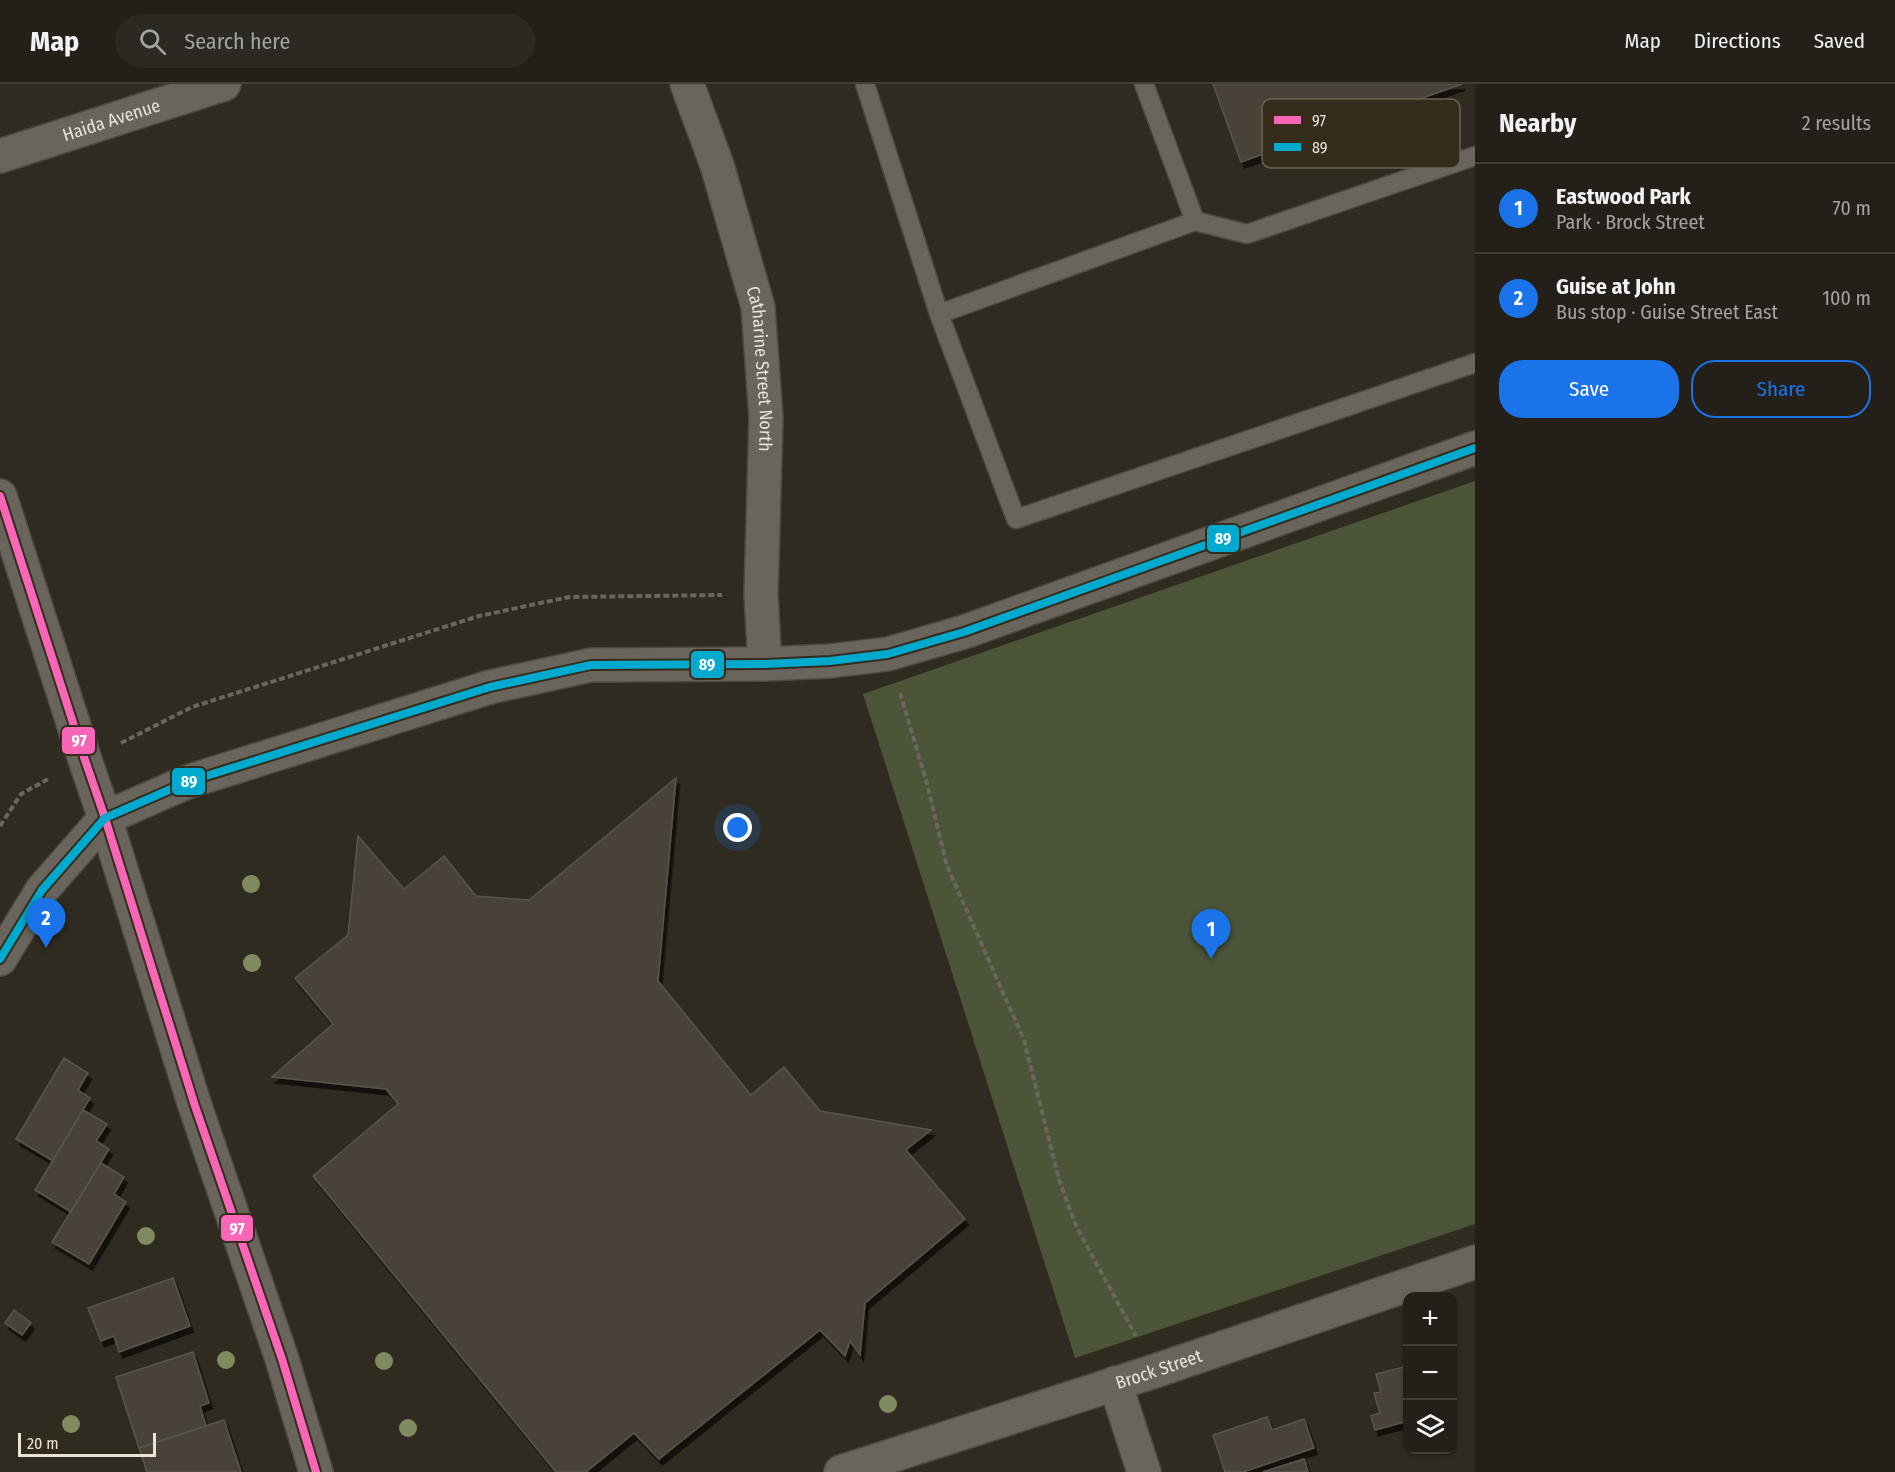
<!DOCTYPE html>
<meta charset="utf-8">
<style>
body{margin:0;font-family:"Fira Sans Condensed",sans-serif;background:#2c2822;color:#f1f3f6}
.controls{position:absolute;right:18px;bottom:18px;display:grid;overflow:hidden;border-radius:12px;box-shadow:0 2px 4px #0004}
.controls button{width:54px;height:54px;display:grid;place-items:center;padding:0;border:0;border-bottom:2px solid #413e38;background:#242019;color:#f1f3f6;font:30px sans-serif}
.scale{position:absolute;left:18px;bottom:15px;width:138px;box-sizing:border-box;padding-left:6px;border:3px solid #e9e3d8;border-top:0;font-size:16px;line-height:21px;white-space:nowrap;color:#e9e3d8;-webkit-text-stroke:4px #362c1b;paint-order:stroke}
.you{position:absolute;left:738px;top:744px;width:21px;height:21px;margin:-15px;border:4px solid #fff;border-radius:50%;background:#1a73e8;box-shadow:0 0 0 9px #1a73e833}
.badge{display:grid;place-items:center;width:39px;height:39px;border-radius:50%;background:#1a73e8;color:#fff;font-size:20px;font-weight:700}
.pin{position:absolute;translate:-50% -50px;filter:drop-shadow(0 2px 3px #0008)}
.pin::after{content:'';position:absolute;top:32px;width:21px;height:18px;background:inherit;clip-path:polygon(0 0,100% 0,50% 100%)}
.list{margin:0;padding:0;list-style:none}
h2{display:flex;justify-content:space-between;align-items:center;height:78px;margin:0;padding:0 24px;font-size:26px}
h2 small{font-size:20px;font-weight:400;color:#a3a3a2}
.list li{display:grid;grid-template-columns:39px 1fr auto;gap:18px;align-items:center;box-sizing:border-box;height:90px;padding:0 24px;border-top:2px solid #413e38}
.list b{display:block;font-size:22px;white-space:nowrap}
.list p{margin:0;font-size:20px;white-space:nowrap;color:#a3a3a2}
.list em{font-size:20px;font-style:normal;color:#a3a3a2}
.actions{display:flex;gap:12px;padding:18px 24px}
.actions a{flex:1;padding:14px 0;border:2px solid #1a73e8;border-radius:24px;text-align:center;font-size:21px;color:#1a73e8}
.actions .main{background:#1a73e8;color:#fff}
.icon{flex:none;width:33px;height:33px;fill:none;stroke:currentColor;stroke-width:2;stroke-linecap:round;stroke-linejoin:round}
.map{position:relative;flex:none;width:1475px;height:1388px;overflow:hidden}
header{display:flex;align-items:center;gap:36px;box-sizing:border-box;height:84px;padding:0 30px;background:#242019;border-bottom:2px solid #413e38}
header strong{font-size:28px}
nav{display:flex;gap:33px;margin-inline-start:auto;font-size:21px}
.search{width:420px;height:54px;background:#2c2822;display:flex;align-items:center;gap:15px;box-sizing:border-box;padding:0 21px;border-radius:33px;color:#a3a3a2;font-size:22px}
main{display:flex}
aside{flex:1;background:#242019}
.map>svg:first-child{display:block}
.green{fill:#4c5537}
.building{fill:#4a4337;stroke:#59544c;stroke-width:1.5;filter:url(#shadow)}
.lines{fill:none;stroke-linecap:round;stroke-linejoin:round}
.lane-casing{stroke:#4d4941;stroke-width:21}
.street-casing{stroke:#4d4941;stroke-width:36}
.secondary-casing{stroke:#4d4941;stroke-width:36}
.path{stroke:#6a665e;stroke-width:4;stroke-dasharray:6 3;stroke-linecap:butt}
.lane{stroke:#69655d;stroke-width:18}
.street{stroke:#69655d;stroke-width:33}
.secondary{stroke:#69655d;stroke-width:33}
.bus-1-casing{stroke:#362c1b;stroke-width:12}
.bus-2-casing{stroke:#362c1b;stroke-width:12}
.bus-1{stroke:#fa66b7;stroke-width:8}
.bus-2{stroke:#00a9ce;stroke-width:8}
.tree{fill:#808a61}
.labels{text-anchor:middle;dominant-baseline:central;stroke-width:4.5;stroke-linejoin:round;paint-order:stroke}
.street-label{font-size:18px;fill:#e9e3d8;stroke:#362c1b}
.key{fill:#362c1b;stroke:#6c6354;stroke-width:1.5}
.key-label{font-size:16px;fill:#e9e3d8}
.line-badge{stroke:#362c1b;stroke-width:2}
.badge-label{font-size:16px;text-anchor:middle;font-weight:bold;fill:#fff}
</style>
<header>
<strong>Map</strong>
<div class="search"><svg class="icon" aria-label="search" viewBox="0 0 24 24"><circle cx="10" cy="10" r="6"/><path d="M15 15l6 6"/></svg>Search here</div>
<nav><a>Map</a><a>Directions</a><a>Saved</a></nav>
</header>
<main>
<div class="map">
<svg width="1475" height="1388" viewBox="0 0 1475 1388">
<defs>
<filter id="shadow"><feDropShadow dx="3.5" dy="6" stdDeviation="0" flood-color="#0009"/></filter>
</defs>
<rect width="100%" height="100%" fill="#302b21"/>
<polygon class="green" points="1475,397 1475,1140 1075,1274 863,610"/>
<g class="building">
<polygon points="1213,0 1462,0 1241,78"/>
<polygon points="676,694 658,897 751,1011 784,983 820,1027 931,1046 906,1066 965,1135 865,1219 860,1271 850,1257 845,1272 820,1246 659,1375 634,1349 586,1388 556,1388 313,1092 398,1020 386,1005 272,993 333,940 295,894 348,851 358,752 404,805 444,772 476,812 529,816"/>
<polygon points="64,974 88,989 78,1006 90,1014 53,1077 16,1055"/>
<polygon points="83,1026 107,1040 96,1057 109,1065 71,1128 35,1106"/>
<polygon points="101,1079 124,1093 114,1110 126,1118 89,1180 52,1158"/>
<polygon points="173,1194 190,1242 119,1268 114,1252 101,1257 88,1224"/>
<polygon points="14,1226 31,1239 22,1251 5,1239"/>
<polygon points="193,1268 209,1319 200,1322 206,1342 139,1364 116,1293"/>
<polygon points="1408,1282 1408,1337 1375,1346 1371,1332 1380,1329 1374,1309 1381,1308 1376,1290"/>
<polygon points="1267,1333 1272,1346 1304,1335 1314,1364 1243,1388 1225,1388 1213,1351"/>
<polygon points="224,1336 241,1388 147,1388 139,1364"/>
<polygon points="1304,1375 1308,1388 1263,1388"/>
</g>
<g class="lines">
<defs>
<g id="lane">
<polyline points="865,0 939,230 1195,137 1247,150 1475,72"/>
<polyline points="1144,0 1195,137"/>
<polyline points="939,230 1016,435 1475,279"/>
</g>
<g id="street">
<path id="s1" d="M687,0L717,81L758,223L766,334L761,511L765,580"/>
<path id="s2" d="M0,72L224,0"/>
<polyline points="0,412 85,676 105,734"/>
<polyline points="0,875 42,806 105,734 187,698 490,603 591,581 765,580 830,577 888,570 964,548 1475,364"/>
<polyline points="1115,1299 1144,1388"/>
<path id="s3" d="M841,1388L1155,1287L1475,1178"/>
</g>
<polyline id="secondary" points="105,734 195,1022 282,1275 316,1388"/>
</defs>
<use href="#lane" class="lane-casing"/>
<use href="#street" class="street-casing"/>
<use href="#secondary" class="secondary-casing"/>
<g class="path">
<polyline points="900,609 926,696 947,782 1024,956 1059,1096 1077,1144 1136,1252"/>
<polyline points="121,659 192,623 479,532 569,513 722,511"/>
<polyline points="0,742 21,710 50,694"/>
</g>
<use href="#lane" class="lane"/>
<use href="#street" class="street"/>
<use href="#secondary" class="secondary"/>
<defs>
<polyline id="bus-1" points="0,412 85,676 105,734 195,1022 282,1275 316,1388"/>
<polyline id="bus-2" points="0,875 42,806 105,734 187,698 490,603 591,581 765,580 830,577 888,570 964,548 1475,364"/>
</defs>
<use href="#bus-1" class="bus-1-casing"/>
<use href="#bus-2" class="bus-2-casing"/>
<use href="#bus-1" class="bus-1"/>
<use href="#bus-2" class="bus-2"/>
</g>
<g class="tree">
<circle cx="251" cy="800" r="9"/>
<circle cx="252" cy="879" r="9"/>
<circle cx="146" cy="1152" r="9"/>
<circle cx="226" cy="1276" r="9"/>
<circle cx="384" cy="1277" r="9"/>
<circle cx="888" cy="1320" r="9"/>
<circle cx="71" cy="1340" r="9"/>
<circle cx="408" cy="1344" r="9"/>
</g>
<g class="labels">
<g class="street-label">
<text stroke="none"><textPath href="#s2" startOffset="117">Haida Avenue</textPath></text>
<text stroke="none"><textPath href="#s1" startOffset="296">Catharine Street North</textPath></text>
<text stroke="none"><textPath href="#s3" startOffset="334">Brock Street</textPath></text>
</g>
</g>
<rect x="1262" y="15" width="198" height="69" rx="9" class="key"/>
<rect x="1274" y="32" width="27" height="8" fill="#fa66b7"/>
<rect x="1274" y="59" width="27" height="8" fill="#00a9ce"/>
<g class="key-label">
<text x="1312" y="42">97</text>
<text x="1312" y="69">89</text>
</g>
<g class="line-badge">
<rect x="1206" y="440" width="34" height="29" rx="6" fill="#00a9ce"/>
<rect x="690" y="566" width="35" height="29" rx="6" fill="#00a9ce"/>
<rect x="61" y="642" width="35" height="29" rx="6" fill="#fa66b7"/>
<rect x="171" y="683" width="35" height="29" rx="6" fill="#00a9ce"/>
<rect x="220" y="1130" width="34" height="28" rx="6" fill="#fa66b7"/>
</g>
<g class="badge-label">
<text x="1223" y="460">89</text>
<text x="707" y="586">89</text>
<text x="79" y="662">97</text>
<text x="189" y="703">89</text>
<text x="237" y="1150">97</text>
</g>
</svg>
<div class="controls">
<button>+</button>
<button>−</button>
<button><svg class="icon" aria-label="layers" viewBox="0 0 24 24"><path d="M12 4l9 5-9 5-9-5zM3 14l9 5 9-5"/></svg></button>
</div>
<div class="scale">20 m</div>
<div class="you"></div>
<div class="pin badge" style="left:1211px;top:875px">1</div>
<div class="pin badge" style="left:46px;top:864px">2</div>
</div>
<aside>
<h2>Nearby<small>2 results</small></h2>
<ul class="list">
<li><span class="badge">1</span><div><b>Eastwood Park</b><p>Park · Brock Street</p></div><em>70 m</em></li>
<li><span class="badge">2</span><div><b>Guise at John</b><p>Bus stop · Guise Street East</p></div><em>100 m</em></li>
</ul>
<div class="actions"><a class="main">Save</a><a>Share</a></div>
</aside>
</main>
